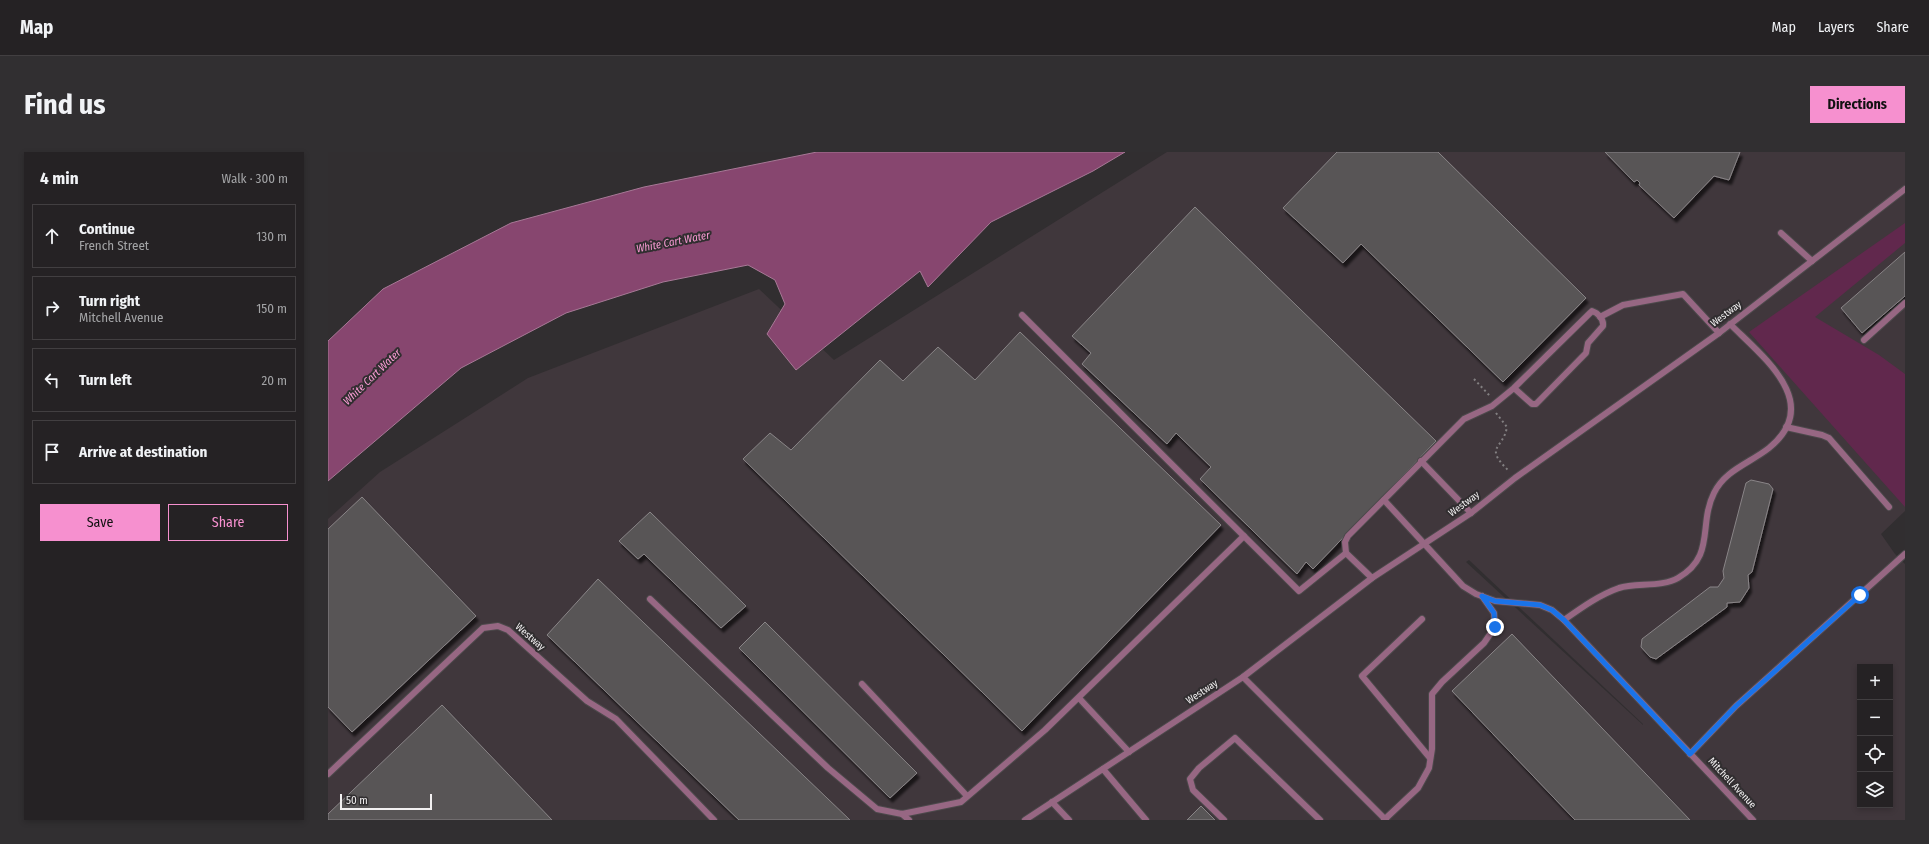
<!DOCTYPE html>
<meta charset="utf-8">
<style>
body{margin:0;font-family:"Fira Sans Condensed",sans-serif;background:#312f31;color:#f1f3f6}
.controls{position:absolute;right:12px;bottom:12px;display:grid;overflow:hidden;border-radius:0px;box-shadow:0 2px 6px #0003}
.controls button{width:36px;height:36px;display:grid;place-items:center;padding:0;border:0;border-bottom:1px solid #423f41;background:#252224;color:#f1f3f6;font:20px sans-serif}
.scale{position:absolute;left:12px;bottom:10px;width:92px;box-sizing:border-box;padding-left:4px;border:2px solid #f2f0f1;border-top:0;font-size:11px;line-height:14px;white-space:nowrap;color:#f2f0f1;-webkit-text-stroke:3px #312e30;paint-order:stroke}
.stop{position:absolute;width:12px;height:12px;margin:-9px;border:3px solid #1a73e8;border-radius:50%;background:#fff}
.stop.end{background:#1a73e8;border-color:#fff;box-shadow:0 1px 4px #0008}
.list{margin:0;padding:0;list-style:none}
h2{display:flex;justify-content:space-between;align-items:center;height:52px;margin:0;padding:0 16px;font-size:17px}
h2 small{font-size:13px;font-weight:400;color:#a3a4a6}
.list li{display:grid;grid-template-columns:26px 1fr auto;gap:12px;align-items:center;box-sizing:border-box;height:64px;margin:0 8px 8px;padding:0 8px;border:1px solid #423f41;border-radius:0px}
.list b{display:block;font-size:15px;white-space:nowrap}
.list p{margin:0;font-size:13px;white-space:nowrap;color:#a3a4a6}
.list em{font-size:13px;font-style:normal;color:#a3a4a6}
.actions{display:flex;gap:8px;padding:12px 16px}
.actions a{flex:1;padding:9px 0;border:1px solid #f690cf;border-radius:0px;text-align:center;font-size:14px;color:#f690cf}
.actions .main{background:#f690cf;color:#111}
.icon{flex:none;width:22px;height:22px;fill:none;stroke:currentColor;stroke-width:2;stroke-linecap:round;stroke-linejoin:round}
.map{position:relative;flex:none;width:1577px;height:668px;overflow:hidden;border-radius:0px}
header{display:flex;align-items:center;gap:24px;box-sizing:border-box;height:56px;padding:0 20px;background:#252224;border-bottom:1px solid #423f41}
header strong{font-size:19px}
nav{display:flex;gap:22px;margin-inline-start:auto;font-size:14px}
.intro{display:flex;align-items:center;justify-content:space-between;box-sizing:border-box;height:96px;padding:0 24px}
h1{margin:0;font-size:28px}
.button{padding:10px 18px;border-radius:0px;background:#f690cf;color:#111;font-size:14px;font-weight:700}
main{display:flex;gap:24px;padding:0 24px}
aside{flex:1;background:#252224;border-radius:0px;box-shadow:0 2px 6px #0003}
.map>svg:first-child{display:block}
.built{fill:#40373c;fill-rule:evenodd}
.green{fill:#61284d}
.water{fill:#87466f;stroke:#a77996}
.building{fill:#585456;stroke:#898587;filter:url(#shadow)}
.lines{fill:none;stroke-linecap:round;stroke-linejoin:round}
.service-casing{stroke:#4c494b;stroke-width:8}
.path{stroke:#838082;stroke-width:2;stroke-dasharray:2 3;stroke-linecap:butt}
.service{stroke:#976783;stroke-width:6}
.route{stroke:#1a73e8;stroke-width:5}
.labels{text-anchor:middle;dominant-baseline:central;stroke-width:4;stroke-linejoin:round;paint-order:stroke}
.street-label{font-size:10px;fill:#f2f0f1;stroke:#312e30}
.water-label{font-size:11px;font-style:italic;fill:#f99bd4;stroke:#312e30}
</style>
<header>
<strong>Map</strong>
<nav><a>Map</a><a>Layers</a><a>Share</a></nav>
</header>
<div class="intro"><h1>Find us</h1><a class="button">Directions</a></div>
<main>
<aside>
<h2>4 min<small>Walk · 300 m</small></h2>
<ul class="list">
<li><svg class="icon" aria-label="ahead" viewBox="0 0 24 24"><path d="M12 20V5M6 11l6-6 6 6"/></svg><div><b>Continue</b><p>French Street</p></div><em>130 m</em></li>
<li><svg class="icon" aria-label="right" viewBox="0 0 24 24"><path d="M7 20v-9h11M14 6l5 5-5 5"/></svg><div><b>Turn right</b><p>Mitchell Avenue</p></div><em>150 m</em></li>
<li><svg class="icon" aria-label="left" viewBox="0 0 24 24"><path d="M17 20v-9H6M10 6l-5 5 5 5"/></svg><div><b>Turn left</b></div><em>20 m</em></li>
<li><svg class="icon" aria-label="arrive" viewBox="0 0 24 24"><path d="M6 21V4h12l-3 4 3 4H6"/></svg><div><b>Arrive at destination</b></div></li>
</ul>
<div class="actions"><a class="main">Save</a><a>Share</a></div>
</aside>
<div class="map">
<svg width="1577" height="668" viewBox="0 0 1577 668">
<defs>
<filter id="shadow"><feDropShadow dx="2.5" dy="4.5" stdDeviation="1" flood-color="#0009"/></filter>
</defs>
<rect width="100%" height="100%" fill="#312e30"/>
<path class="built" d="M839,0H1577V359L1553,382L1567,402L1577,412V668H0V367L52,320L200,226L431,137L506,208ZM1141,408L1315,572V573L1138,410ZM1532,515H1562V653H1532Z"/>
<polygon class="green" points="1577,71 1577,91 1487,165 1551,203 1577,222 1577,355 1421,180"/>
<polygon class="water" points="489,0 797,0 765,19 663,70 600,135 592,119 468,218 439,182 457,152 447,128 420,113 335,130 238,161 133,216 0,329 0,189 55,137 183,71 316,35"/>
<g class="building">
<polygon points="1009,0 1110,0 1258,146 1175,230 1033,92 1015,111 955,56"/>
<polygon points="1277,0 1412,0 1401,28 1386,24 1346,66 1311,33 1312,31 1309,28 1306,30"/>
<polygon points="867,55 1108,289 985,417 978,410 969,422 872,327 883,315 848,281 839,292 754,212 763,201 744,184"/>
<polygon points="1577,100 1577,144 1534,181 1513,156"/>
<polygon points="692,180 893,373 694,579 415,307 442,281 463,298 552,208 575,229 610,195 647,228"/>
<polygon points="1423,328 1441,332 1445,337 1424,420 1420,423 1421,436 1412,450 1399,451 1399,455 1328,507 1322,505 1313,495 1314,487 1382,435 1390,435 1396,426 1395,419 1418,331"/>
<polygon points="34,345 148,464 24,580 0,555 0,377"/>
<polygon points="322,360 418,454 393,476 316,402 310,407 291,389"/>
<polygon points="270,427 522,668 411,668 219,483"/>
<polygon points="437,470 589,621 562,646 411,496"/>
<polygon points="1184,482 1362,668 1247,668 1124,539"/>
<polygon points="114,553 224,668 0,668 0,662"/>
<polygon points="873,654 887,668 859,668"/>
</g>
<g class="lines">
<defs>
<g id="service">
<polyline points="1453,81 1484,109"/>
<polyline points="694,163 971,439 1018,401 1044,426"/>
<polyline points="1272,165 1295,153 1355,142 1391,181"/>
<polyline points="1536,188 1577,151"/>
<polyline points="1458,275 1494,283 1501,286 1561,355"/>
<polyline points="1093,309 1143,361"/>
<polyline points="1056,348 1135,434 1148,442 1167,449 1212,453 1224,458 1236,468 1425,668"/>
<path d="M1018,401L1017,390L1020,384L1136,267L1164,254L1186,236L1262,161L1264,159C1270,161 1276,167 1275,174L1260,191L1258,201L1208,252H1204L1186,236"/>
<polyline points="322,447 500,616 549,657 574,662 633,650 717,578 916,384"/>
<polyline points="1094,467 1034,524 1102,606"/>
<path d="M1236,468C1253,456 1271,443 1291,436C1308,431 1335,435 1350,426C1388,404 1370,373 1386,341C1397,318 1422,311 1441,296C1496,251 1435,205 1402,172"/>
<polyline points="915,525 1058,668"/>
<polyline points="534,532 639,644"/>
<polyline points="751,546 801,600"/>
<polyline points="1362,602 1408,554 1577,402"/>
<polyline points="775,617 818,668"/>
<polyline points="0,622 155,476 170,474 180,478 259,549 288,567 386,668"/>
<polyline points="724,650 741,668"/>
<polyline points="574,662 581,668"/>
<polyline points="697,668 915,525 1044,426 1143,361 1187,326 1391,181 1577,37"/>
<polyline points="896,668 865,638 862,627 871,616 907,586 992,668"/>
<polyline points="1056,668 1090,636 1101,616 1104,597 1104,542 1114,530 1156,491 1167,475 1166,461 1154,444"/>
</g>
</defs>
<use href="#service" class="service-casing"/>
<g class="path">
<polyline points="1146,227 1162,244"/>
<path d="M1168,261L1179,275C1175,298 1155,294 1181,319"/>
</g>
<use href="#service" class="service"/>
</g>
<g class="lines">
<polyline class="route" points="1167,475 1166,461 1154,444 1167,449 1212,453 1224,458 1236,468 1362,602 1408,554 1532,443"/>
</g>
<g class="labels">
<g class="street-label">
<text transform="translate(1398 162) rotate(-37)">Westway</text>
<text transform="translate(1136 352) rotate(-36)">Westway</text>
<text transform="translate(202 485) rotate(41)">Westway</text>
<text transform="translate(874 540) rotate(-33)">Westway</text>
<text transform="translate(1404 631) rotate(47)">Mitchell Avenue</text>
</g>
<g class="water-label">
<text transform="translate(345 90) rotate(-11)">White Cart Water</text>
<text transform="translate(44 225) rotate(-44)">White Cart Water</text>
</g>
</g>
</svg>
<div class="controls">
<button>+</button>
<button>−</button>
<button><svg class="icon" aria-label="locate" viewBox="0 0 24 24"><circle cx="12" cy="12" r="6"/><path d="M12 2v4M12 18v4M2 12h4M18 12h4"/></svg></button>
<button><svg class="icon" aria-label="layers" viewBox="0 0 24 24"><path d="M12 4l9 5-9 5-9-5zM3 14l9 5 9-5"/></svg></button>
</div>
<div class="scale">50 m</div>
<div class="stop" style="left:1532px;top:443px"></div>
<div class="stop end" style="left:1167px;top:475px"></div>
</div>
</main>
